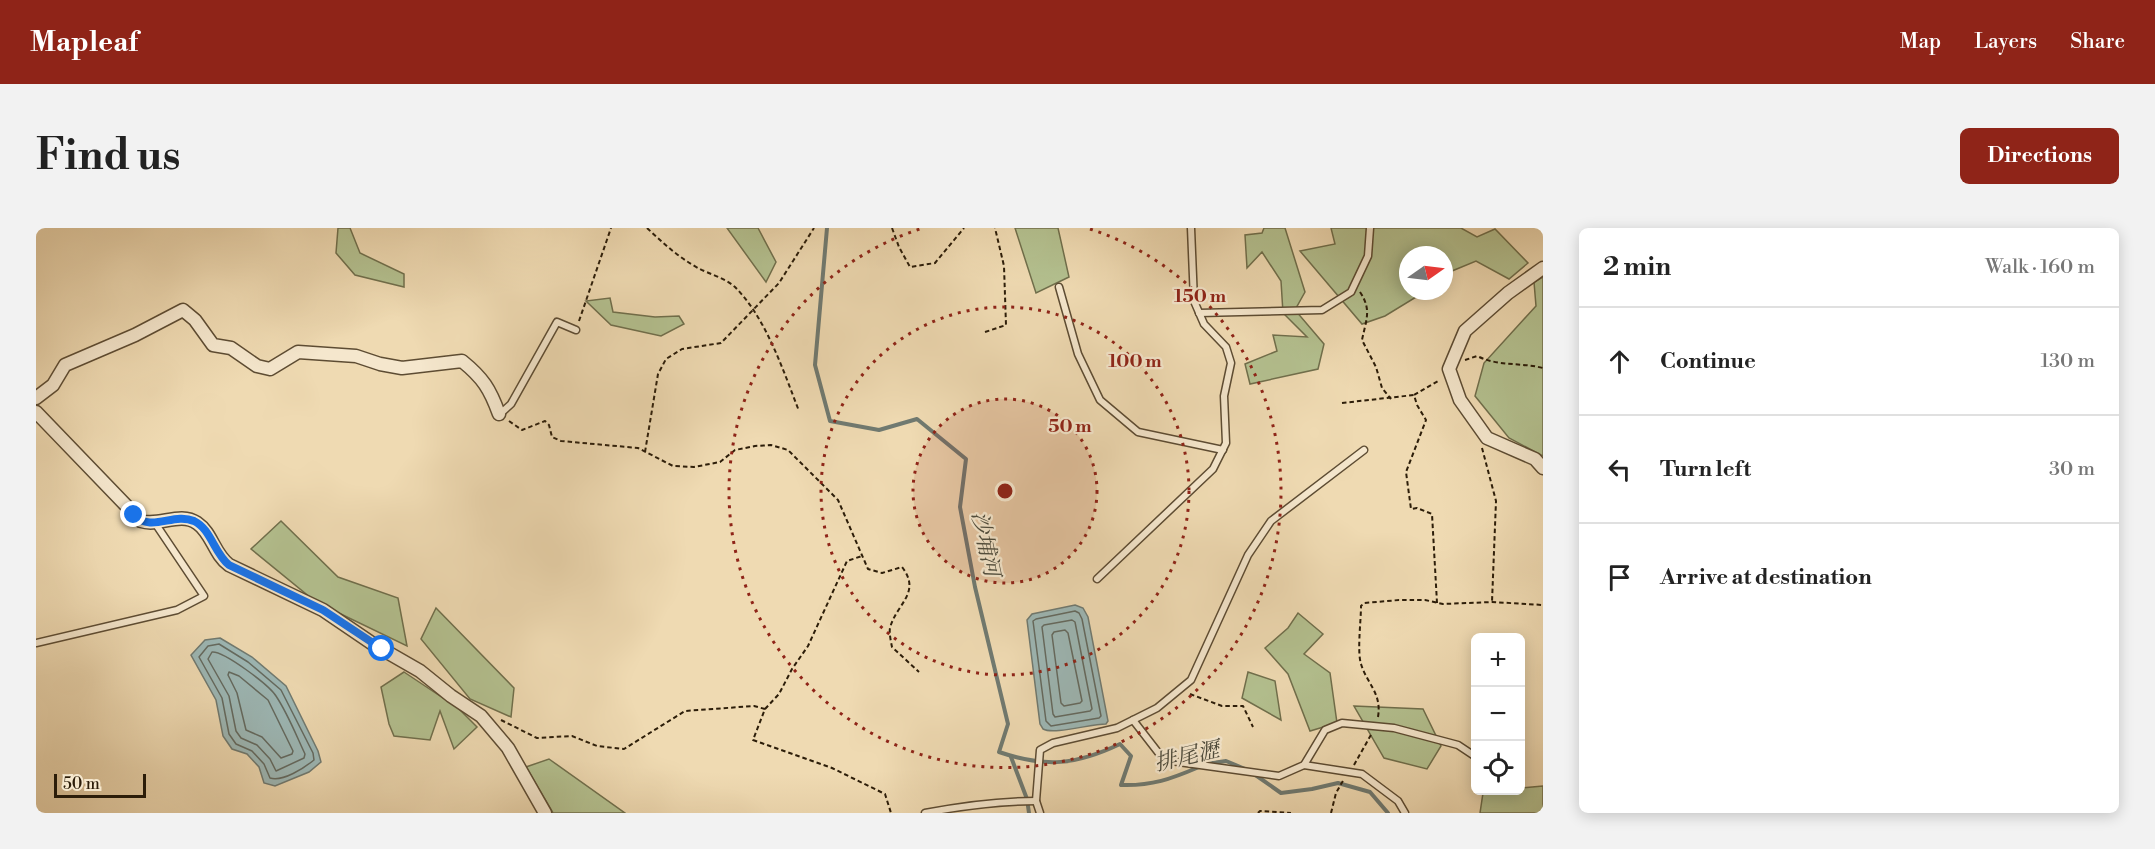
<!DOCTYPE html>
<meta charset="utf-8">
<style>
body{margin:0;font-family:"Libre Bodoni","Noto Serif TC",serif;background:#f2f2f2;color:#222}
.controls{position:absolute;right:18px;bottom:18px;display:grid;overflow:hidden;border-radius:9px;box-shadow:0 3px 15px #0003}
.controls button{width:54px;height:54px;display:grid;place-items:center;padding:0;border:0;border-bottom:2px solid #e0e0e0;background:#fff;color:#222;font:30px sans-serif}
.compass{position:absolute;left:1363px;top:18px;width:54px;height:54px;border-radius:50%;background:#fff;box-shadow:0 3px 15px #0003;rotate:76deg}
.scale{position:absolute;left:18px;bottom:15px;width:92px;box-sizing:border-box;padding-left:6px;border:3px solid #2c1d09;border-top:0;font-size:16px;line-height:21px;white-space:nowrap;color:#2c1d09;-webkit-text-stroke:4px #f5e7cd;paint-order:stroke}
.stop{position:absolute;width:18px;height:18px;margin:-14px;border:4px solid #1a73e8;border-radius:50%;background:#fff}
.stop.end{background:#1a73e8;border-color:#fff;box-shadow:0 2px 6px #0008}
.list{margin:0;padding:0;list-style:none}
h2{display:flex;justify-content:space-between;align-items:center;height:78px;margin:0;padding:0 24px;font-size:26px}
h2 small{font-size:20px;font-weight:400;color:#767676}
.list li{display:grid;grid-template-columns:39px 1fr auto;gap:18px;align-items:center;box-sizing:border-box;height:108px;padding:0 24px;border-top:2px solid #e0e0e0}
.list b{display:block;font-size:22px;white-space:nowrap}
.list em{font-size:20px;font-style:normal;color:#767676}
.icon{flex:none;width:33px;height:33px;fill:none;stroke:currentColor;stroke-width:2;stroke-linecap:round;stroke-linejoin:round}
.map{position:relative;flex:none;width:1507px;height:585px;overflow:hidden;border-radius:9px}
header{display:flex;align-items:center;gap:36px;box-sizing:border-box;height:84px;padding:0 30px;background:#8f2418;color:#fff}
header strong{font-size:28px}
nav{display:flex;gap:33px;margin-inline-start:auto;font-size:21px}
.intro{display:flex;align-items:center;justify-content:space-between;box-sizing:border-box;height:144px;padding:0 36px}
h1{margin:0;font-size:42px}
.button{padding:15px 27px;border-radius:9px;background:#8f2418;color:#fff;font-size:21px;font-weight:700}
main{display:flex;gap:36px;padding:0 36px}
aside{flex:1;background:#fff;border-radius:9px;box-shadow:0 3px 15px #0003}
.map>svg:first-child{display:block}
.green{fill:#b4c190;stroke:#706f4c;stroke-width:1.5}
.water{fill:#9db8b6;stroke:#707a71;stroke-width:1.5}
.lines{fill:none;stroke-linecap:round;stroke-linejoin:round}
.shore{stroke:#646a60;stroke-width:1.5}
.stream{stroke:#707a71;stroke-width:4}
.lane-casing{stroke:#5d4c33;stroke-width:9}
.street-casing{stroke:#5d4c33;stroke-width:15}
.path{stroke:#2c1d09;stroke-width:2;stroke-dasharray:4.5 3;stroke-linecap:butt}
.lane{stroke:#f5e7cd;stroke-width:6}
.street{stroke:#f5e7cd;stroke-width:12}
.route{stroke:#1a73e8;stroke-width:8}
.ring{fill:none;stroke:#8f2418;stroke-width:3;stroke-dasharray:3 6}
.labels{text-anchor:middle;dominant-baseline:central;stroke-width:4.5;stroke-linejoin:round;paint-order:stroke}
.water-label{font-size:22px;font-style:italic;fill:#4e4c3d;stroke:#f5e7cd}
.centre{fill:#8f2418;stroke:#f5e7cd;stroke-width:3}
.ring-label{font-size:18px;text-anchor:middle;font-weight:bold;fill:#8f2418;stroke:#f5e7cd;stroke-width:4.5;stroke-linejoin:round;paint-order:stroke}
</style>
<header>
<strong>Mapleaf</strong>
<nav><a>Map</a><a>Layers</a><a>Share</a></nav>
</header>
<div class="intro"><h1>Find us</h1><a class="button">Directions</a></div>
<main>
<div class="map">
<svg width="1507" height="585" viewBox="0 0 1507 585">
<rect width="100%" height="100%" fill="#efdab2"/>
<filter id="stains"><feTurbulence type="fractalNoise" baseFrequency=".00333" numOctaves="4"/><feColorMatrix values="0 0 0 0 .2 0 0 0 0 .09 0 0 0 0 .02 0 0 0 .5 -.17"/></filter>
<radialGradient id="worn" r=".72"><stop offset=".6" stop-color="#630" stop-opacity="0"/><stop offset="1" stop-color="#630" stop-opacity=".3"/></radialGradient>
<g class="green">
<polygon points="302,0 314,0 324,25 368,46 368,59 319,47 300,25"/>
<polygon points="691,0 722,0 740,34 730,54"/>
<polygon points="979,0 1022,0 1033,49 1000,65"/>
<polygon points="1228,0 1249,0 1269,64 1259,82 1288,116 1282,141 1214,156 1209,136 1241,123 1237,107 1271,109 1247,85 1245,53 1226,24 1211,40 1209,7 1226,5"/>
<polygon points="1295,0 1425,0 1441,9 1459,1 1492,35 1473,51 1440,33 1416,43 1408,49 1408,27 1372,27 1372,63 1390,63 1349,88 1326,96 1264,23 1299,16"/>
<polygon points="1507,49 1507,228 1473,210 1439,168 1448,135 1500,78 1498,54"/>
<polygon points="574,70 577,84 619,89 643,88 648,96 625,108 575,97 550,73"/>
<polygon points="245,293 302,349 362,370 371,418 280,374 215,321"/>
<polygon points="400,380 478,460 475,489 434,471 385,411"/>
<polygon points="1262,385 1287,406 1268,426 1294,445 1301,495 1274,503 1252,446 1229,420 1252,400"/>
<polygon points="368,444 422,480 441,499 418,521 404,483 394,512 358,508 353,496 345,459"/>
<polygon points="1212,444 1239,453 1245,492 1206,470"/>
<polygon points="1318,478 1387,481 1405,518 1391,541 1348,530"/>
<polygon points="513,531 589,585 517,585 490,539"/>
<polygon points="1507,558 1507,585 1444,585 1447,565 1484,562 1485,560"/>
</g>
<g class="water">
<path d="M1039,377L1047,380L1052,389L1072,493L1070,496C1054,496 1018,507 1007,501L1004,496L991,392L996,386Z"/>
<polygon points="184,410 216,429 250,458 282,523 285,534 273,544 239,558 228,555 223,539 211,526 196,521 187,508 180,472 155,427 169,412"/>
</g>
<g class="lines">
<g class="shore">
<polygon points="1039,383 1043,385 1046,391 1065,488 1063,490 1015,498 1010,493 997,393 1000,391"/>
<polygon points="1036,392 1039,394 1056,481 1054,483 1019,489 1017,486 1006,399 1008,397"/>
<polygon points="1029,402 1032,405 1046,473 1044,475 1028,478 1025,475 1016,407 1018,404"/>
<path d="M183,416L212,434L245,462L277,525L278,532C268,540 247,554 234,550L228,536L216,523L200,516L193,506L186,470L163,429L172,418Z"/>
<path d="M176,424C188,423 233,457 240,468C252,486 260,507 269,526L268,530L240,543L234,531L221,517L205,510L200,503L193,468L172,431Z"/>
<polygon points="193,444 203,448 232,472 257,523 256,526 245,530 226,509 210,502 201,465 192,447"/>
</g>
<g class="stream">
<path d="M791,0L779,137L794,193L843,202L881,191L930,231L924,279L939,359L972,496L963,524C1010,540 1040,537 1084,516L1095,528L1085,557C1116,558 1135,551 1163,539"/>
<polyline points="975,529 991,571 993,585"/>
<polyline points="1170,536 1190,533 1209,541"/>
<polyline points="1218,546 1245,565 1276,561 1302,555 1334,564 1352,585"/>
</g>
<defs>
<g id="lane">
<polyline points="1023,59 1042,126 1064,172 1102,204 1187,222"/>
<polyline points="1163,85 1286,82 1315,64 1332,28 1334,0"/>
<polyline points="464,186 475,176 521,94 540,102"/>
<polyline points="1061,351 1177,241 1190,215 1188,168 1195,135 1190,119 1168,96 1158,73 1155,0"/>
<polyline points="0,415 141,382 168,368 119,295"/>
<polyline points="1097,492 1128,532 1243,548 1268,537 1289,502 1306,495 1358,500 1422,517 1440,529"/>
<polyline points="1268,537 1326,546 1362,573 1369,585"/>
<path d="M889,585C925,578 963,573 1000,573"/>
<polyline points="1004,585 1000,573 1004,522 1017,515 1081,500 1121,480 1155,452 1212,327 1235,293 1328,222"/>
</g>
<g id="street">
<polyline points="1507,40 1472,65 1429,103 1413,141 1424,172 1451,210 1499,231 1507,240"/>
<path d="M0,170L17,157L29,137L99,107L147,82L159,92L177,117L195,120L221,138L234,141L262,124L320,128L344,136L366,140L426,133C447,150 454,161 463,186"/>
<path d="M0,184L105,293C123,299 144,283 161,295C176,305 178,326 193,337L287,382L337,416L384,443L415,468L445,488L472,520L509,585"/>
</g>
</defs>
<use href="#lane" class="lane-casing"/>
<use href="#street" class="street-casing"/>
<g class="path">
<path d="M611,0C627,15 642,29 662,40C673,46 689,50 699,59C730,90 747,142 763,183"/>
<polyline points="856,0 863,19 874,39 899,35 928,0"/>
<path d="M1324,64C1336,82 1330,92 1326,112L1340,139L1346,160L1355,171"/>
<polyline points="543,93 575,0"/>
<polyline points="949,104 970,97 968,38 959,0"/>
<path d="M1429,132L1441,128C1464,139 1483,134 1507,140"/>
<polyline points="1306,175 1378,167"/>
<path d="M473,193L486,202L509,193L513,197L516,209L525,213L602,220L637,238L658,239L684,234L699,222L719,218L735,217L752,222L802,272L832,341L846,345L866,339C886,365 860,376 854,400C853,405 855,414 856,419L883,444"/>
<polyline points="1446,220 1460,273 1456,374"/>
<polyline points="609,224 622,146 630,131 646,121 685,115 743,55 778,0"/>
<polyline points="1401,375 1396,286 1381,280 1375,281 1370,244 1390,192 1381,177 1378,167 1404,152"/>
<polyline points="1154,466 1186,478 1207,478 1217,499"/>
<polyline points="729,481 743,466 756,441 772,418 811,333 826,328"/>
<path d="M1342,489C1346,465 1331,456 1325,436C1321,423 1325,393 1325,378L1328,375L1363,372H1389L1407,376L1456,374L1507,377"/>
<polyline points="465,492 501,510 536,508 561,518 588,521 649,483 718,478 729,481 717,512 796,540 849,566 855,585"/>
<polyline points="1318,537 1336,505"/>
<polyline points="1222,585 1224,583 1255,585"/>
<polyline points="1295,585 1300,565 1308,551"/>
</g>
<use href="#lane" class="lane"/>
<use href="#street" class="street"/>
</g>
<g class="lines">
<path class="route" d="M98,287C116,305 137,284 158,293C175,301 178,325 193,337L287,382L346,421"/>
</g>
<circle cx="969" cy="263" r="92" fill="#8f2418" fill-opacity=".12"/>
<g class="ring">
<circle cx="969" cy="263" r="92"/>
<circle cx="969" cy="263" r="184"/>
<path d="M1054 1A276 276 0 1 1 884 1"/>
</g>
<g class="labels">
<g class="water-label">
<text transform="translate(949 316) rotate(78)">沙埔河</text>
<text transform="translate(1151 529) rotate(-13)">排尾瀝</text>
</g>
</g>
<circle cx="969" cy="263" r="9" class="centre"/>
<g class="ring-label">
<text x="1164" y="74">150 m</text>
<text x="1099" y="139">100 m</text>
<text x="1034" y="204">50 m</text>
</g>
<rect width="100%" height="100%" filter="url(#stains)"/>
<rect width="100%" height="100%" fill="url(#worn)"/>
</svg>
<div class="controls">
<button>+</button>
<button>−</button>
<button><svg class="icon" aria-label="locate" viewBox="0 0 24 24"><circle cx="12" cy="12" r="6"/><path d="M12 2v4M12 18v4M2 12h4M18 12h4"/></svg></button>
</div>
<svg class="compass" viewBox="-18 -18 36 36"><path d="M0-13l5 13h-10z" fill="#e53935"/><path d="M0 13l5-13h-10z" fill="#767676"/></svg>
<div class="scale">50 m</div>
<div class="stop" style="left:346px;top:421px"></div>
<div class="stop end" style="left:98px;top:287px"></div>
</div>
<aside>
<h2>2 min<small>Walk · 160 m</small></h2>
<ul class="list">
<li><svg class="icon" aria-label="ahead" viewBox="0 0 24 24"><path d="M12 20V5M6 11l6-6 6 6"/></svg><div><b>Continue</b></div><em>130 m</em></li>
<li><svg class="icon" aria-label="left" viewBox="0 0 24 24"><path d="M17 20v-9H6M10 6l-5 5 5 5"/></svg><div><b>Turn left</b></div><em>30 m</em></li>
<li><svg class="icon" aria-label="arrive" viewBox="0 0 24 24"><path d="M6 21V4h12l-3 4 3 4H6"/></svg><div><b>Arrive at destination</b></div></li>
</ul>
</aside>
</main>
